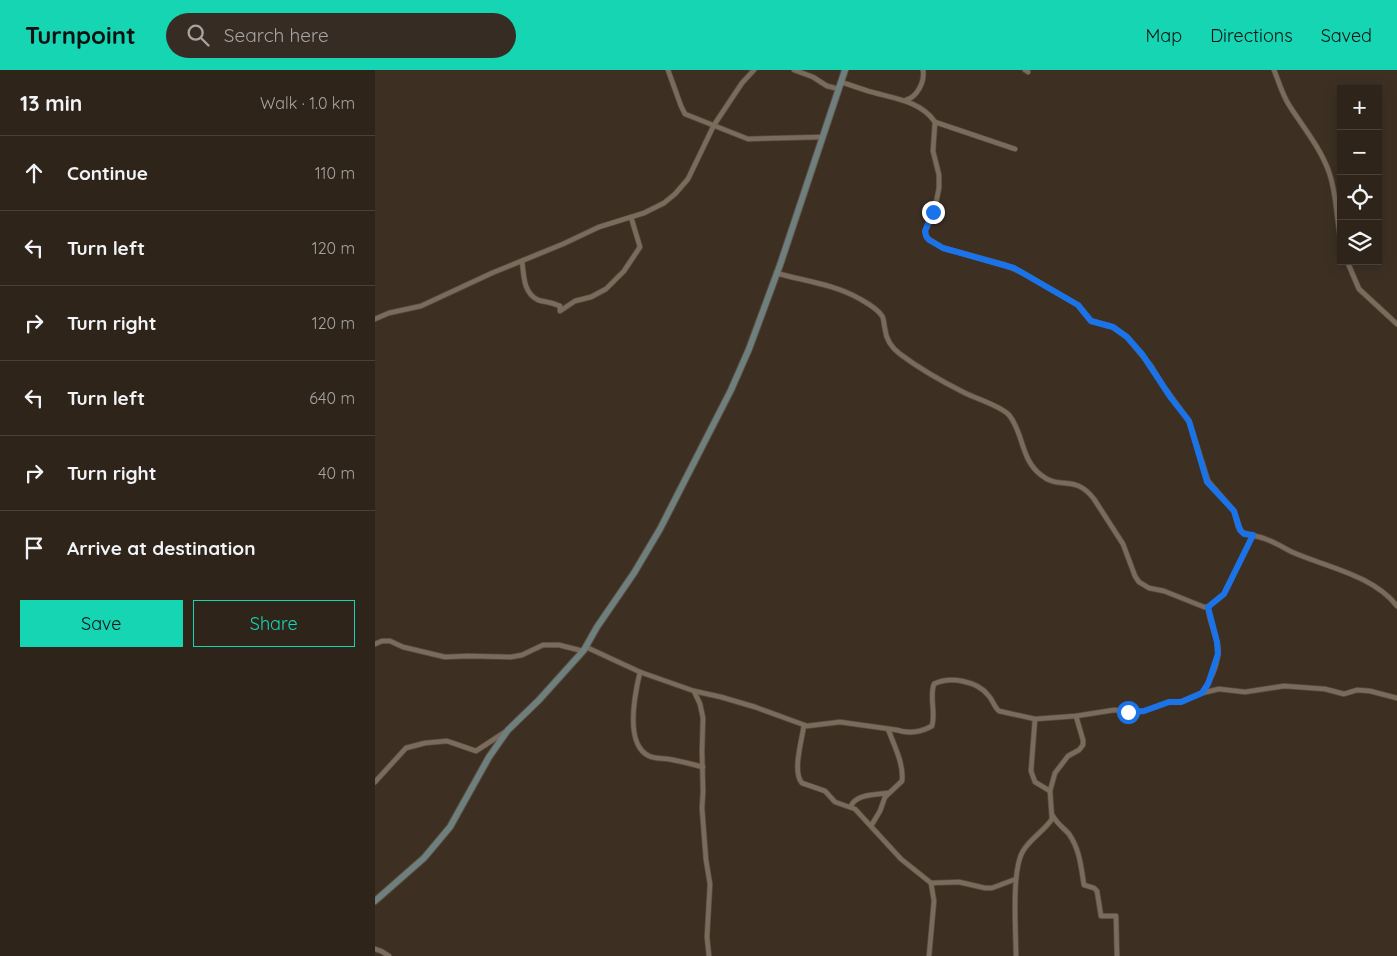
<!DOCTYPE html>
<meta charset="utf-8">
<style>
body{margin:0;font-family:Quicksand,sans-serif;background:#362c23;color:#f1f3f6}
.controls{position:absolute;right:15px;top:15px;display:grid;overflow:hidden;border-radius:0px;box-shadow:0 2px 12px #0003}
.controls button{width:45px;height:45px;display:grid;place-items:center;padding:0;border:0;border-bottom:1px solid #494139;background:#2e241a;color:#f1f3f6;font:25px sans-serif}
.stop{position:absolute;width:15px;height:15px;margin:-11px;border:4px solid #1a73e8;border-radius:50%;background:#fff}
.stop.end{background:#1a73e8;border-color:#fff;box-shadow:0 1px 5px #0008}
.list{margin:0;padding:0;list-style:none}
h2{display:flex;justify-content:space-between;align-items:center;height:65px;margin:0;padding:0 20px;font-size:21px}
h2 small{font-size:16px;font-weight:400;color:#a7a4a2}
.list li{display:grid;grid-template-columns:32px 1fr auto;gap:15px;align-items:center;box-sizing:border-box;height:75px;padding:0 20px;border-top:1px solid #494139}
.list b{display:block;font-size:19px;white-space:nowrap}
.list em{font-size:16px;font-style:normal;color:#a7a4a2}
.actions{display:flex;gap:10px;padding:15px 20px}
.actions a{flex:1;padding:11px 0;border:1px solid #15d5b3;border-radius:0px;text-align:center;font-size:18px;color:#15d5b3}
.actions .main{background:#15d5b3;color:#111}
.icon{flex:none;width:28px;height:28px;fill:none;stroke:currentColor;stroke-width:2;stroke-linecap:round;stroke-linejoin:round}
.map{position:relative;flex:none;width:1022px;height:886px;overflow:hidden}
header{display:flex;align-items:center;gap:30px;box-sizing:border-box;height:70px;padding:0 25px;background:#15d5b3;color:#111}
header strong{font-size:24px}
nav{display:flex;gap:28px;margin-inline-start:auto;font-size:18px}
.search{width:350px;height:45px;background:#362c23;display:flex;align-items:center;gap:12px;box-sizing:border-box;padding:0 18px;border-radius:28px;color:#a7a4a2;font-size:19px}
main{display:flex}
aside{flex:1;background:#2e241a}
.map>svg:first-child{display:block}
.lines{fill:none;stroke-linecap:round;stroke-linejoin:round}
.street-casing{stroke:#574c41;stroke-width:6}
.secondary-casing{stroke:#574c41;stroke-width:8}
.street{stroke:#7a6b5d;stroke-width:4.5}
.secondary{stroke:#6f7f7d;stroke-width:6}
.route{stroke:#1a73e8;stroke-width:6}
</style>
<header>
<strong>Turnpoint</strong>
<div class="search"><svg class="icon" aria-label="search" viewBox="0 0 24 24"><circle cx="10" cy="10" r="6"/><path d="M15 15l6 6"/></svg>Search here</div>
<nav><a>Map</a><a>Directions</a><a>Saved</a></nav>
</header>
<main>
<aside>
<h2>13 min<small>Walk · 1.0 km</small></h2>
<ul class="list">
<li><svg class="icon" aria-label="ahead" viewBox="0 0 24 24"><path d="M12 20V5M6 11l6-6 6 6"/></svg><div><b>Continue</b></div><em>110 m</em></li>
<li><svg class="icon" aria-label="left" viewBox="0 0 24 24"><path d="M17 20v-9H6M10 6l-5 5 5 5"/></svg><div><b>Turn left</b></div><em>120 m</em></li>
<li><svg class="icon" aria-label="right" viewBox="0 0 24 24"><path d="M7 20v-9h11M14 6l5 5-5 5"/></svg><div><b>Turn right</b></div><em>120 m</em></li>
<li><svg class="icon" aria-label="left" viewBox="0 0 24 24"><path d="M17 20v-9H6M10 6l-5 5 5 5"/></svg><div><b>Turn left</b></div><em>640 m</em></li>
<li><svg class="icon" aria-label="right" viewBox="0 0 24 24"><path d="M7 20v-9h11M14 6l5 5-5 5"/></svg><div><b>Turn right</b></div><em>40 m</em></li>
<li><svg class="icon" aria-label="arrive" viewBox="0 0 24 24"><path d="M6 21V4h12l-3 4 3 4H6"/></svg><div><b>Arrive at destination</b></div></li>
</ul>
<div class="actions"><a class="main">Save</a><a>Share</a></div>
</aside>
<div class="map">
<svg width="1022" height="886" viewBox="0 0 1022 886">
<rect width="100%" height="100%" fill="#3d3023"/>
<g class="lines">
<defs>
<g id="street">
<polyline points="293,0 306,36 310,44 373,69 447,67"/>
<polyline points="419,0 438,7 452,16 464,19"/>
<polyline points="650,0 653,2"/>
<path d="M899,0C904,12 907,24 914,35C928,57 945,77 954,102C962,124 961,148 966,171"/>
<path d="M466,12C475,15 484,18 493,21C516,28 545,30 560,52L558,81L564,105V118L559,143L550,161L552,168L568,178L630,195L648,203L703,235L716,251L738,257L752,267L776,296L789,317L814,351L833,411L859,441L863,456L867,462C875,466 885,466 893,470C901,473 909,478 917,482C951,497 998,505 1022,536"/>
<path d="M531,30C542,27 550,12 548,0"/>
<polyline points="560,52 640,79"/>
<path d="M147,191C149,205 148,223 163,230C169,232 176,232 182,235L185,236V241L200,231L216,227L231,219L249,201L265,177L256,147"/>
<polyline points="972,191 984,219 1022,254"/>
<path d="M401,203C429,211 459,214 485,229C492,233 505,240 508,248C509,251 509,255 510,259C511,269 517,278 525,284C545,299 568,312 590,323C602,329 626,336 634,345C649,363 645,389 666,405C685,421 699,403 719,429L748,474L760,506L764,512L774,518L789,521L829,537H833L849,524L878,465"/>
<polyline points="0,249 14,243 46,236 117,203 188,174 224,157 269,143 289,133 300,124 313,109 339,55 367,13 379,0"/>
<polyline points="0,574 7,571 15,571 28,577 70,587 93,586 136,587 147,585 168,575 184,575 208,581"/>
<path d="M211,577L265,602L319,621L346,627L380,637L432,656L465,652L522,660C534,664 546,662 557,656C561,642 554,627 559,614C575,606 602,611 613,625C618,630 619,637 624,641L660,649L701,646L739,640L760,642L769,641L794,632H806L827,623L844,619L870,622L909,616L950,619L969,624L982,620L995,621L1022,628"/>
<path d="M265,602C260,623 249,674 274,686C280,689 287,688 293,689C305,691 316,694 328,697"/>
<polyline points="319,621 325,634 328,648 327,680 328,722 327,738 331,790 335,814 332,867 334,886"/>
<path d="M827,623C837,608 846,589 842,572C839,560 834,549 833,537"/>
<polyline points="660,649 656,701 660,712 675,721"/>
<path d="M429,655C427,670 417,702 427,713L450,721L460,732L480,739L526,789L556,813L559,831L554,886"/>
<polyline points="0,712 31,678 50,673 72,671 101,681 130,662"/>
<path d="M476,736C481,724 500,725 512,723"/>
<path d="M678,746C682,754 689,758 694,764C705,780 706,797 709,815L719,818L722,821L726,846H741L742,886"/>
<path d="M496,756L505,741L510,727L527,711C529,694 519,675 513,659"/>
<polyline points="556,813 584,812 610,818 617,818 641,809"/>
<polyline points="0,879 6,881 14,886"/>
<path d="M641,886C641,861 636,801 648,781C655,769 669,761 677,749L675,721L680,703L693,686L704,680L708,675V670L701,646"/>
</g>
<polyline id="secondary" points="0,831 49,788 75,757 114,687 133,660 164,630 209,580 222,557 259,503 285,459 356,320 374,279 405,195 470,0"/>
</defs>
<use href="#street" class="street-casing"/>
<use href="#secondary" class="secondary-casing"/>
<use href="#street" class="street"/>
<use href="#secondary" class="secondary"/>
</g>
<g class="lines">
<polyline class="route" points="558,142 550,161 551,166 554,170 568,178 639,198 703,235 716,251 738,257 752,267 767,284 796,328 814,351 832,412 859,441 865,460 869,464 878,465 849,524 833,537 842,572 843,584 833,614 827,623 806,632 794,632 769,641 753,642"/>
</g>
</svg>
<div class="controls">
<button>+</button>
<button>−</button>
<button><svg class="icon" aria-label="locate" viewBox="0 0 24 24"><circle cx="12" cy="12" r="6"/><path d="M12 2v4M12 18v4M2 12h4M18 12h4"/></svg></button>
<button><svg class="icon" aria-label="layers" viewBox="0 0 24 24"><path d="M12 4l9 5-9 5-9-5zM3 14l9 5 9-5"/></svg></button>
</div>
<div class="stop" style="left:753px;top:642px"></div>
<div class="stop end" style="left:558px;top:142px"></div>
</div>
</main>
